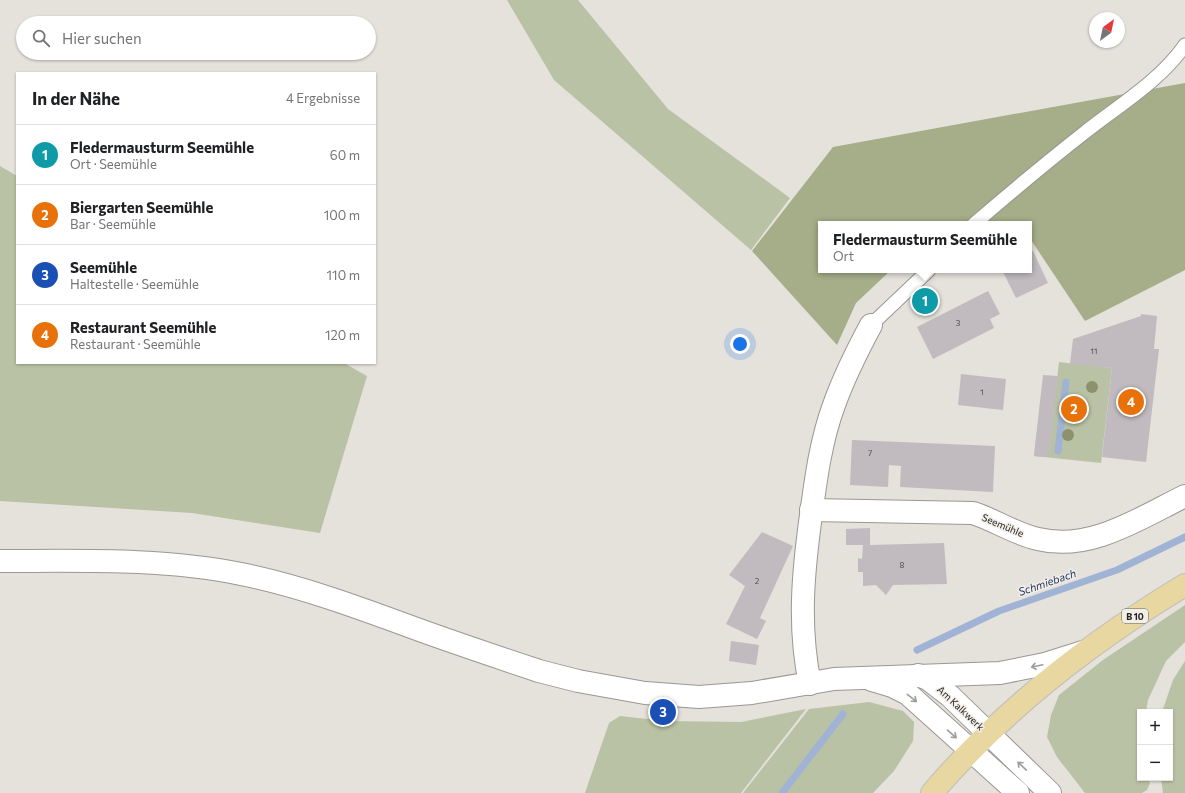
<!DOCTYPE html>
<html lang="de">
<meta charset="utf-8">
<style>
body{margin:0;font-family:Commissioner,sans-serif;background:#f2f2f2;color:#202124}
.controls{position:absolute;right:12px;bottom:12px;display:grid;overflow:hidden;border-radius:0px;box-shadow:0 1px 3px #0004}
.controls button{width:36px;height:36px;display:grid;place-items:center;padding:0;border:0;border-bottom:1px solid #e0e0e0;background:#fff;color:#202124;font:20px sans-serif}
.compass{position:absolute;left:1089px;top:12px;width:36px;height:36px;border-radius:50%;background:#fff;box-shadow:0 1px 3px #0004;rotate:33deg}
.you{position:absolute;left:740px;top:344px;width:14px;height:14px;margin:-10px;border:3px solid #fff;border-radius:50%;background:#1a73e8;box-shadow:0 0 0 6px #1a73e833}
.badge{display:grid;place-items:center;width:26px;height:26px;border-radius:50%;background:#b45309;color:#fff;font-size:13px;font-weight:700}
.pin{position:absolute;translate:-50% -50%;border:2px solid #fff;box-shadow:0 1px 4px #0006}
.popup{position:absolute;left:818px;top:221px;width:214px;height:52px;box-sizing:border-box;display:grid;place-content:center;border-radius:0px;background:#fff;filter:drop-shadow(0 1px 3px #0005);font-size:13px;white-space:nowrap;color:#757577}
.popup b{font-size:15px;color:#202124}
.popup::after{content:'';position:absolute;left:50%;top:100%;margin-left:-8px;border:8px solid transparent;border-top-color:#fff}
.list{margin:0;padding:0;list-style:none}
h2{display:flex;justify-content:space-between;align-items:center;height:52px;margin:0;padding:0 16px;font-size:17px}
h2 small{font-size:13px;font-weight:400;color:#757577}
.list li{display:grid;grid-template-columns:26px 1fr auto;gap:12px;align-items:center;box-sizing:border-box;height:60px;padding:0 16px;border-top:1px solid #e0e0e0}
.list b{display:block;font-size:15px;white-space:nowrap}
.list p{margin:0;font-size:13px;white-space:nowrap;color:#757577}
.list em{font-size:13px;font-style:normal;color:#757577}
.icon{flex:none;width:22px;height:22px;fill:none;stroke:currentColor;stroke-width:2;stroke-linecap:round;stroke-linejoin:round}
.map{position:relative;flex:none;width:1185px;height:793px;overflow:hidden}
.search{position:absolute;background:#fff;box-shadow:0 1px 3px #0004;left:16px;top:16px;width:360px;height:44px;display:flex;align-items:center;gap:10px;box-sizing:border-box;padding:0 14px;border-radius:22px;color:#757577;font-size:15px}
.panel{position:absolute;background:#fff;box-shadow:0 1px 3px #0004;left:16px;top:72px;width:360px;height:292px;border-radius:0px}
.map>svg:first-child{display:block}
.green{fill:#bac2a5}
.forest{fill:#a5ae89}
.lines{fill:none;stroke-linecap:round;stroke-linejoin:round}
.stream{stroke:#a1b3d5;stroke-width:7}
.building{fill:#c1bbbf}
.lane-casing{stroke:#9c9792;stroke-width:15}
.street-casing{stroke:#9c9792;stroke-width:24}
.secondary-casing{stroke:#9c9792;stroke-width:24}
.primary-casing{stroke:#bebebd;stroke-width:24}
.lane{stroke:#fff;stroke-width:13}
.street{stroke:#fff;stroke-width:22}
.secondary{stroke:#fff;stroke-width:22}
.primary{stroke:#e8d7a0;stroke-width:22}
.tree{fill:#8d916e}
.oneway{stroke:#9e9d9c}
.labels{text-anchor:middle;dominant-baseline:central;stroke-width:3;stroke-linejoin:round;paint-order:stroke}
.number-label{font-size:8px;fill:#4e4b4b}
.shield{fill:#f2eee8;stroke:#65625f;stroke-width:1}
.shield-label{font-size:9px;font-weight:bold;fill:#282624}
.street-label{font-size:10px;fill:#282624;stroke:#f2eee8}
.water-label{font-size:11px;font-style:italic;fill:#1d325e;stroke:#f2eee8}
</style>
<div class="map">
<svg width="1185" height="793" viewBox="0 0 1185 793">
<rect width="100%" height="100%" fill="#e5e1db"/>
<g class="green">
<polygon points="507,0 578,0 668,109 790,198 751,250 554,80"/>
<polygon points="0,166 17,176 17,363 344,363 367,376 320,533 192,513 0,501"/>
<polygon points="1059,362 1112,368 1101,463 1034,456 1041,395 1055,396"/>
<polygon points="1185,605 1185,642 1166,661 1148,700 1146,712 1140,712 1140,778 1147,778 1150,783 1147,790 1142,793 1085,793 1057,757 1047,737 1051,715 1059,695 1103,660"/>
<polygon points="1185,661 1185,793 1163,793 1161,778 1170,778 1170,712 1162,712 1173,680"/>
<polygon points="869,702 903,711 914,722 913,741 894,771 873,793 743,793 809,709"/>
<polygon points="806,709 741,793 580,793 585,793 609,723 620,716 665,721 741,722"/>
</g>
<polygon class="forest" points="1185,83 1185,270 1085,321 1029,237 1029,224 1020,224 1018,221 1013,224 821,224 821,270 891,270 856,303 837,345 752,251 833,147"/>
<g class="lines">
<g class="stream">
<polyline points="1058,451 1066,382"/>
<polyline points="917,650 999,611 1117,570 1185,537"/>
<polyline points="782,793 843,714"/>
</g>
</g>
<g class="building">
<polygon points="1033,251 1048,283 1016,298 1002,270 1029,270 1029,253"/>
<polygon points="988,291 1000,314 990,319 994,328 933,359 917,327"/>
<polygon points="923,292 935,299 927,310 916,303"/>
<polygon points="1141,314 1157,316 1154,349 1159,349 1146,462 1102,457 1112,368 1070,364 1073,339 1141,316"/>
<polygon points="961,374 1006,379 1003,410 958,405"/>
<polygon points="1043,375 1058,376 1049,457 1034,456"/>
<polygon points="852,440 995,446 993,492 900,487 901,466 889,465 888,487 850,485"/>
<polygon points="870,528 870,545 944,543 947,584 893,585 886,595 876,585 863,586 863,572 858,572 858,558 862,559 863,545 846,545 846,529"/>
<polygon points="762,532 793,546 760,618 766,621 757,639 726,624 745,586 729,575"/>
<polygon points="731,641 759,645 756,665 729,661"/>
</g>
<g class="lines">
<defs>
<g id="lane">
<path d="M974,224C1010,193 1047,162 1084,133C1118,106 1160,81 1185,45"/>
<polyline points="871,325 929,270"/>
</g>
<g id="street">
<path d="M811,510L973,513C995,520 1015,534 1038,539C1090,552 1140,518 1185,496"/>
<path d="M810,684C798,626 803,573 811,515C816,478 821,440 834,405C844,377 857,351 871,325"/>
</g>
<g id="secondary">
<path d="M0,561C79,561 164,558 241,574C300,586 357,607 414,628C455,643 497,657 539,671L578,681L645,693L699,697L752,693L834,679L1000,673L1045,664L1083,652"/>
<polyline points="918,675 928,679 950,696 1050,793"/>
<polyline points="872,680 892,686 908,694 1018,793"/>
</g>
<path id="primary" d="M932,793C1003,710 1092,641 1185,585"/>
</defs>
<use href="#lane" class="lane-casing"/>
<use href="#street" class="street-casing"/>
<use href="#secondary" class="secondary-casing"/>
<use href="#primary" class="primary-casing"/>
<use href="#lane" class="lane"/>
<use href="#street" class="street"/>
<use href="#secondary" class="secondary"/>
<use href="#primary" class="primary"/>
</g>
<g class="tree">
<circle cx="1092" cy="387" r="6"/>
<circle cx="1068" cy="435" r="6"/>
</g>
<defs><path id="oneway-shaft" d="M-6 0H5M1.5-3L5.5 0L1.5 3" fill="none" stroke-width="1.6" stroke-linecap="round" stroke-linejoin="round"/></defs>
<g class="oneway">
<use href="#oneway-shaft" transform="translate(1037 666) rotate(168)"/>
<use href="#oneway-shaft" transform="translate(912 698) rotate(38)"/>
<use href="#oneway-shaft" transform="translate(952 734) rotate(41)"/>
<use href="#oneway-shaft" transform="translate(1022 766) rotate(-136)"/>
</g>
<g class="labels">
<g class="number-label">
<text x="958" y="323">3</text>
<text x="1094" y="351">11</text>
<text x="982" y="392">1</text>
<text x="870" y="453">7</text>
<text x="902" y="565">8</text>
<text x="757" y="581">2</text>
</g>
<rect class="shield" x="1122" y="609" width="26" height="14" rx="3"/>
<g class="shield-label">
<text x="1135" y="616">B 10</text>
</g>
<g class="street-label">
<text transform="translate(1003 525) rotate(23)">Seemühle</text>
<text transform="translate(961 708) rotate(43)">Am Kalkwerk</text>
</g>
<g class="water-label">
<text transform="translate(1047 582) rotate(-19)">Schmiebach</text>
</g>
</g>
</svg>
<div class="controls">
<button>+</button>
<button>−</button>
</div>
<svg class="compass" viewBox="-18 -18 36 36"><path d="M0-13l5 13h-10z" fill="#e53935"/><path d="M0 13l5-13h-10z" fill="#757577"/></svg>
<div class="you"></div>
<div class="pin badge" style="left:925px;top:301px;background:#0f9aa8">1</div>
<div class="popup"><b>Fledermausturm Seemühle</b>Ort</div>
<div class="pin badge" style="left:1074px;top:409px;background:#e8710a">2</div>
<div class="pin badge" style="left:663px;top:712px;background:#1a4fb4">3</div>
<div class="pin badge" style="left:1131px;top:402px;background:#e8710a">4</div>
<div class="search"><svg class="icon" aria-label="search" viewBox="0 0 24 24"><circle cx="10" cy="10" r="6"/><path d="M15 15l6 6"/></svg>Hier suchen</div>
<section class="panel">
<h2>In der Nähe<small>4 Ergebnisse</small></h2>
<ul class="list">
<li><span class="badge" style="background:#0f9aa8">1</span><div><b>Fledermausturm Seemühle</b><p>Ort · Seemühle</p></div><em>60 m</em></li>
<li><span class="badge" style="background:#e8710a">2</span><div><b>Biergarten Seemühle</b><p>Bar · Seemühle</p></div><em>100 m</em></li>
<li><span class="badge" style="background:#1a4fb4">3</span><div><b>Seemühle</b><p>Haltestelle · Seemühle</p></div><em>110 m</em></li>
<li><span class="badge" style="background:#e8710a">4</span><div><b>Restaurant Seemühle</b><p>Restaurant · Seemühle</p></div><em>120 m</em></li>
</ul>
</section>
</div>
